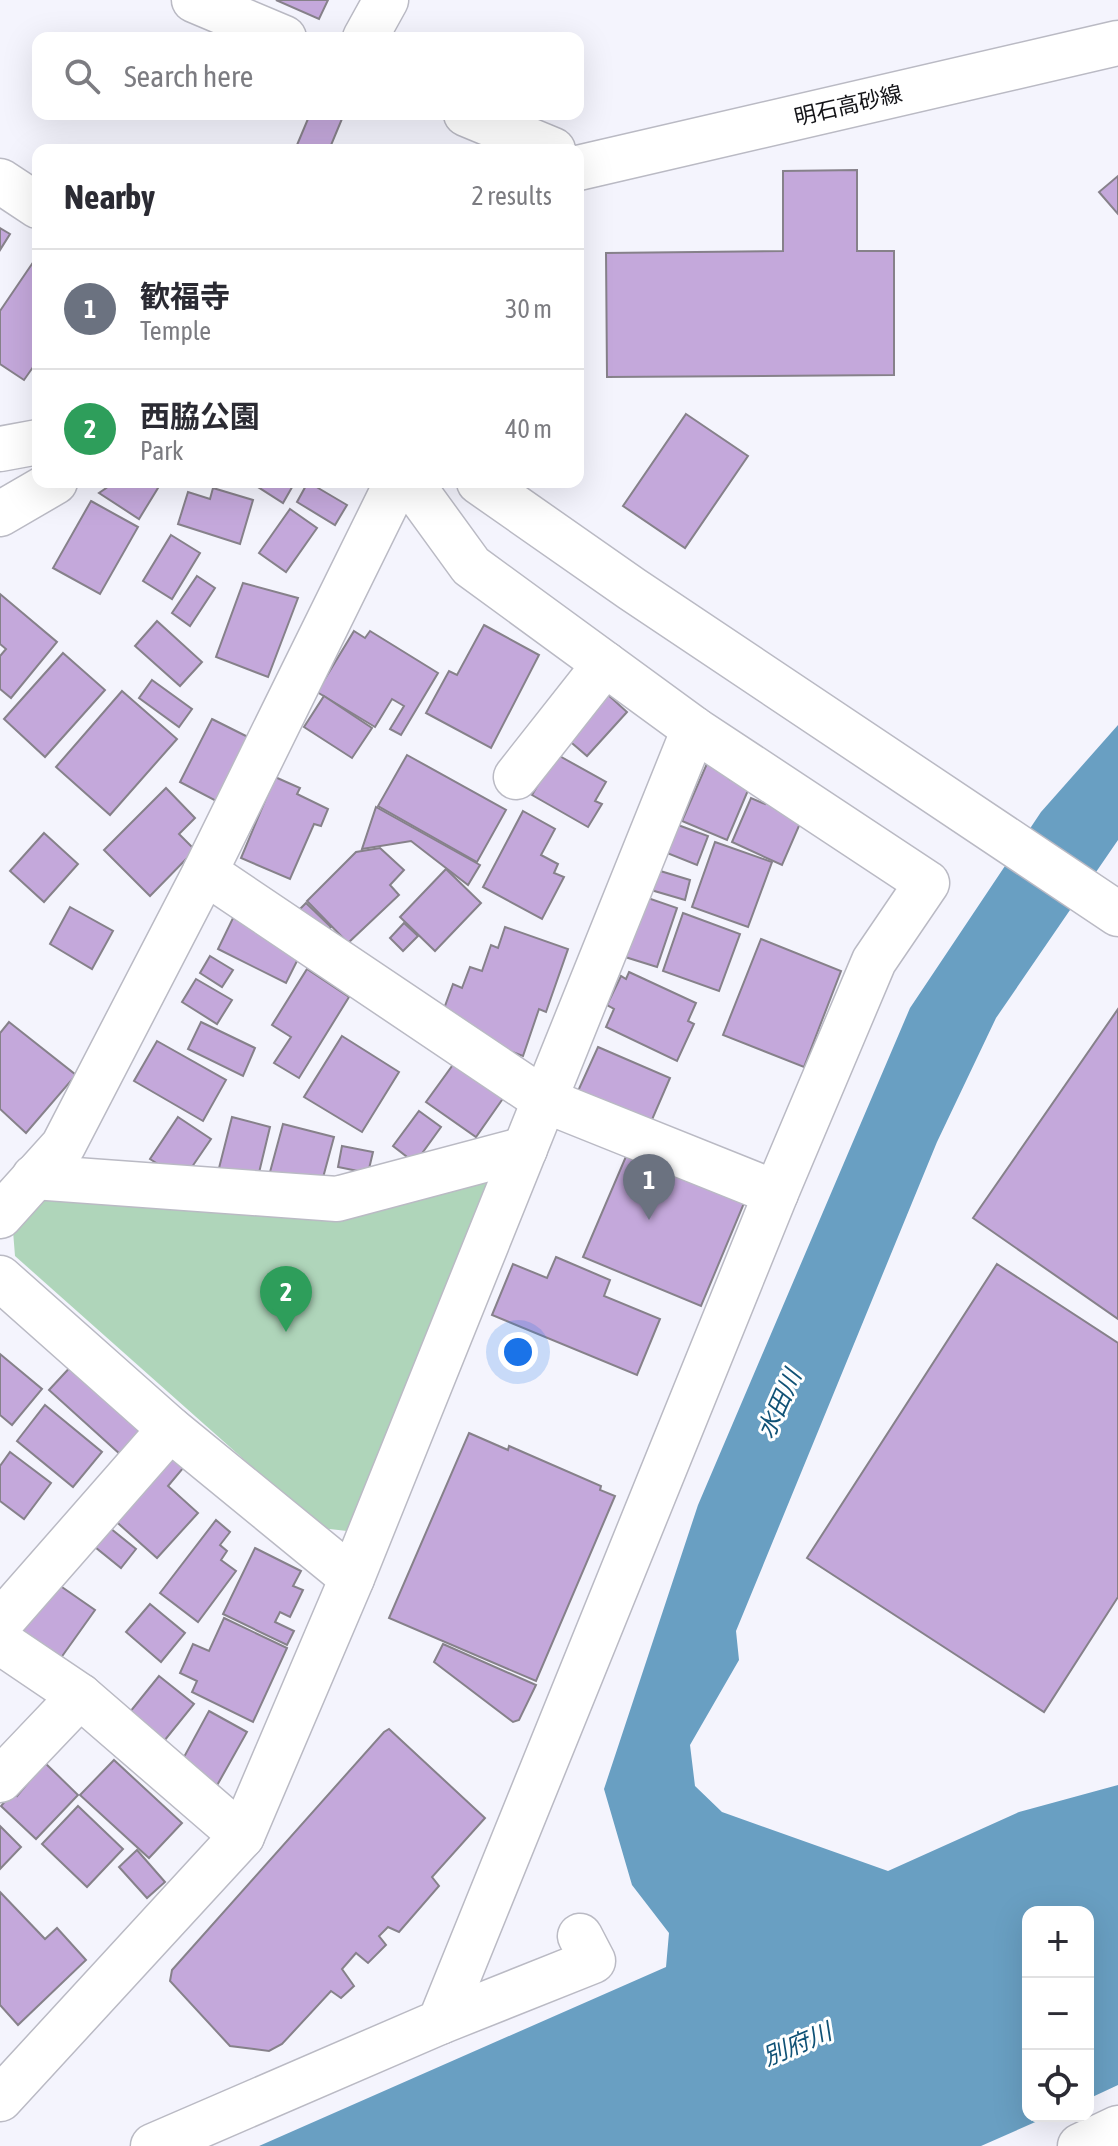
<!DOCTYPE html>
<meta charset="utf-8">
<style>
body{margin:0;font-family:"Asap Condensed","Noto Sans JP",sans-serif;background:#f7f7f7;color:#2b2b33}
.controls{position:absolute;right:24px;bottom:24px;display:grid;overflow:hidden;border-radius:16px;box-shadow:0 8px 32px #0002}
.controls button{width:72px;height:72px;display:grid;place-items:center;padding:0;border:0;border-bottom:2px solid #e1e1e2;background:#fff;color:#2b2b33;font:40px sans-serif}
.you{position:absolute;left:518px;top:1352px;width:28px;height:28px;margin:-20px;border:6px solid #fff;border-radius:50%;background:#1a73e8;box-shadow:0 0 0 12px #1a73e833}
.badge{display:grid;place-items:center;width:52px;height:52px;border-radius:50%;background:#9340ae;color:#fff;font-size:26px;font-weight:700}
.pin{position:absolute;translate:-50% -66px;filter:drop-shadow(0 2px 4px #0008)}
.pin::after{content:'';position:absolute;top:42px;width:28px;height:24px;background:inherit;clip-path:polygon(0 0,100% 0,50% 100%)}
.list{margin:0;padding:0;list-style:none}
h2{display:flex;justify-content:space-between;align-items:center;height:104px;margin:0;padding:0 32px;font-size:34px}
h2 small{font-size:26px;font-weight:400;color:#7c7c81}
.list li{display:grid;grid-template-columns:52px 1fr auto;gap:24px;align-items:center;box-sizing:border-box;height:120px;padding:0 32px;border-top:2px solid #e1e1e2}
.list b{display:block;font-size:30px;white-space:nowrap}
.list p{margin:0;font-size:26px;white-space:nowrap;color:#7c7c81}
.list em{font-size:26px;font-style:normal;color:#7c7c81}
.icon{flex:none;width:44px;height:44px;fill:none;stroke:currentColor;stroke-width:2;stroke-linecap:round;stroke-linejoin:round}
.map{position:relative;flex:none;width:1118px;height:2146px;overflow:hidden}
.search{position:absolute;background:#fff;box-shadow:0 8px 32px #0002;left:32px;top:32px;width:552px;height:88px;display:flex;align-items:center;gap:20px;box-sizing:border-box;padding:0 28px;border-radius:16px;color:#7c7c81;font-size:30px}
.panel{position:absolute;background:#fff;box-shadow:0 8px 32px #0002;left:32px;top:144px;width:552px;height:344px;border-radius:16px}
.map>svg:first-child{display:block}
.green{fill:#afd5ba}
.water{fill:#699fc2}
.building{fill:#c4a8db;stroke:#86818a;stroke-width:2}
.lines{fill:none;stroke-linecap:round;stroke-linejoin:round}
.minor-casing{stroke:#babac4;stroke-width:47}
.major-casing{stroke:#babac4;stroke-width:47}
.minor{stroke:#fff;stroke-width:44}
.major{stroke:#fff;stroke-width:44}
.labels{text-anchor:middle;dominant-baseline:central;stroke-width:6;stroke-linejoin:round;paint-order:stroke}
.street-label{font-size:22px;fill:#131317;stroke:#fff}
.water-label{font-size:24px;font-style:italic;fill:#105276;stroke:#fff}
</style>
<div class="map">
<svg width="1118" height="2146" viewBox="0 0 1118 2146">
<rect width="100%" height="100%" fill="#f4f4fd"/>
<polygon class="green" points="496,1171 347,1531 321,1528 15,1256 13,1231 56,1185 201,1202"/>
<polygon class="water" points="1118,725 1118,840 996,1018 937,1142 736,1631 739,1660 690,1745 695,1786 722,1812 888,1871 1019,1812 1118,1785 1118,2085 1088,2099 1088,1912 1028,1912 1028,2116 1049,2116 981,2146 259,2146 666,1967 669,1933 632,1885 604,1789 698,1505 910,1008 1041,812"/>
<g class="building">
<polygon points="276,0 328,0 319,19"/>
<polygon points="310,114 344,114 329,150 309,150 297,145"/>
<polygon points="857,170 857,251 894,251 894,375 607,377 606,253 783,251 783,171"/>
<polygon points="1118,176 1118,214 1099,192"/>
<polygon points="0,228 10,234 0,250"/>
<polygon points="36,258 38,260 38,360 24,380 0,364 0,311"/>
<polygon points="686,414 748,456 685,548 623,506"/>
<polygon points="115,482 149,482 158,488 139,519 99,493"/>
<polygon points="250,482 295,482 283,503"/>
<polygon points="308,482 347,505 335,525 297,502"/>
<polygon points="213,488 253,500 240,544 178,524 188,492 210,499"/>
<polygon points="91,501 138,527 100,594 53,568"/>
<polygon points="290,509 317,528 286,572 259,553"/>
<polygon points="171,535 200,553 172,599 143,581"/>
<polygon points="197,576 215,588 190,626 172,613"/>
<polygon points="243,583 298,598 268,677 216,657"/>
<polygon points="0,594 57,642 11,698 0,689 0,656 6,649 0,644"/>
<polygon points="157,621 202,662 180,686 135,646"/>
<polygon points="484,625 539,655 491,748 426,713 449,671 457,675"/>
<polygon points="354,631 365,638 370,631 438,673 401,735 390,729 404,706 392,699 375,727 317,692"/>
<polygon points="63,653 105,690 45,757 4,719"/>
<polygon points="152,680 192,709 179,727 139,698"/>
<polygon points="122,691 177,739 110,815 56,767"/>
<polygon points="606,693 627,712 587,756 566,738"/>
<polygon points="324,696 372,728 352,758 304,727"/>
<polygon points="212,719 252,739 220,803 180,782"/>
<polygon points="556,754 606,782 595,801 602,804 588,827 532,795"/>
<polygon points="407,755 506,810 477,862 378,806"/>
<polygon points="709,759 733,769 729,779 749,788 727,840 682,821"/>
<polygon points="275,777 300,788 297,794 328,809 321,826 314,824 290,879 241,858"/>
<polygon points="166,788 195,818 179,834 195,850 150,896 104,850"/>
<polygon points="768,795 805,812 782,865 732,842 751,798 765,804"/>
<polygon points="376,807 480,865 468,885 411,841 362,849"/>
<polygon points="523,811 555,829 541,855 558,864 554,873 564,877 542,919 483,887"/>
<polygon points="678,825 708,836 697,865 667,853"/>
<polygon points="44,833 78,864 44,902 10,871"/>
<polygon points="715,842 772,862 748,927 692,907"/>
<polygon points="380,848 404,870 390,885 399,895 348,943 307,901 356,852"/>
<polygon points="446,869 481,903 435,951 400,917"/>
<polygon points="657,870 690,880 685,900 651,890"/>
<polygon points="642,896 677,908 657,967 622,956"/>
<polygon points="306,903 331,927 322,936 297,912"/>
<polygon points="70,907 113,931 92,969 50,944"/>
<polygon points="683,913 740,934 719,991 663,971"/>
<polygon points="233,918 302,951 286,983 218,949"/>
<polygon points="404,923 418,936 403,951 390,938"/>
<polygon points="505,927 568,949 546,1012 539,1009 523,1056 478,1039 481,1031 441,1017 453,984 462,988 470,967 482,971 491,945 498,948"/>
<polygon points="761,939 841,971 804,1067 723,1035"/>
<polygon points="210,956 233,970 222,987 200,973"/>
<polygon points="307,969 349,997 299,1078 274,1063 291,1037 272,1025"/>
<polygon points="629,972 696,1003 688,1021 694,1024 677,1061 606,1027 614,1009 607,1005 621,976 626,979"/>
<polygon points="196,979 232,1000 217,1024 182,1002"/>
<polygon points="1118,1009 1118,1319 973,1218"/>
<polygon points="9,1022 76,1075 26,1133 0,1109 0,1033"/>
<polygon points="201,1022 255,1048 243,1076 188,1049"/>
<polygon points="342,1036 399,1072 362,1132 304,1097"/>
<polygon points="157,1041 226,1080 203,1121 134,1081"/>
<polygon points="598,1047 670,1078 651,1122 578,1091"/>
<polygon points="455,1062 504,1097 476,1137 426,1102"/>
<polygon points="419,1111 441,1127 415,1163 393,1146"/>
<polygon points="178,1117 211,1139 183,1180 150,1159"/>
<polygon points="232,1117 270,1127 257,1181 218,1172"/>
<polygon points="283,1124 334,1137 321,1185 270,1172"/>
<polygon points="342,1146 373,1152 368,1173 338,1167"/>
<polygon points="630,1147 747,1196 701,1306 583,1257"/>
<polygon points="556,1257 610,1280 604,1296 660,1319 637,1375 492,1315 513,1264 547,1278"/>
<polygon points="997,1264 1118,1343 1118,1597 1044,1712 807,1558"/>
<polygon points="0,1354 42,1389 12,1425 0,1415"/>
<polygon points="75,1362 147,1427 121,1455 49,1390"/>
<polygon points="45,1405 102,1452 73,1487 17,1441"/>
<polygon points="469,1433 508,1450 509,1446 601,1486 600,1490 615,1496 536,1681 389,1618"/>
<polygon points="10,1452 51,1483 24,1519 0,1501 0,1466"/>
<polygon points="173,1458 184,1467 168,1486 198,1513 157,1558 111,1517"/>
<polygon points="216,1520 230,1532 220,1545 227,1551 221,1560 236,1571 198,1622 160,1593"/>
<polygon points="110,1528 136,1549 121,1568 95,1547"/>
<polygon points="255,1548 301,1571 293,1586 303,1590 290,1617 280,1612 275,1622 294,1631 287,1645 223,1614"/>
<polygon points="59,1585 95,1610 58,1662 18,1637"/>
<polygon points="150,1604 185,1633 161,1662 126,1632"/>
<polygon points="224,1618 287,1648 253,1722 192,1692 197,1681 180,1673 193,1644 209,1651"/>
<polygon points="443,1644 536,1685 519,1720 513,1722 434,1662"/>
<polygon points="159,1676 194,1704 156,1751 121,1723"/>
<polygon points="209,1711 247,1732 215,1789 178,1768"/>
<polygon points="389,1729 485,1818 432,1877 439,1886 399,1932 388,1927 379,1936 386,1945 368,1963 356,1953 342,1969 354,1986 341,1998 331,1991 282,2044 269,2051 230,2046 170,1981 172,1970 384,1732"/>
<polygon points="42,1760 78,1795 36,1839 1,1806 13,1792 17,1796 28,1783 24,1780"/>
<polygon points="114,1760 182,1823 149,1858 80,1795"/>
<polygon points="78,1806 123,1849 87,1887 42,1844"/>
<polygon points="0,1826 21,1847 0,1869"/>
<polygon points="137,1850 165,1882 147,1898 119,1867"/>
<polygon points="0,1892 45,1939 57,1928 86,1960 18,2025 0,2005"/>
</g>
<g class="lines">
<defs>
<g id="minor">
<polyline points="194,0 284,38"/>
<polyline points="365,38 386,0"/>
<polyline points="466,114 553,150"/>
<polyline points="0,181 38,206"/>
<polyline points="479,482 632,589 1118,914"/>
<polyline points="0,514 55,482"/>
<polyline points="516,777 605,664"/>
<polyline points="205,872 544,1100 776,1193"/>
<polyline points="34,1177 337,1199 525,1149"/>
<polyline points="0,1216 63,1146 205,872 397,482"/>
<polyline points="0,1278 170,1429 352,1578"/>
<polyline points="0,1623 170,1429"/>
<polyline points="0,1642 80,1696 242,1836"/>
<polyline points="0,1780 80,1696"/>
<polyline points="440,2022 593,1961 580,1936"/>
<polyline points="0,2099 242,1836 352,1578 694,729"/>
<polyline points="153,2146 440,2022 776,1193 874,961 927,883 694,729 471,566 410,482"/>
<polyline points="1080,2146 1118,2128"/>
</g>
<g id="major">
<polyline points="578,168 1118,43"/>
<polyline points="0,449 38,442"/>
</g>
</defs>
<use href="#minor" class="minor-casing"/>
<use href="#major" class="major-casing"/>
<use href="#minor" class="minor"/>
<use href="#major" class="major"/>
</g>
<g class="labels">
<g class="street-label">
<text transform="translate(848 105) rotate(-13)">明石高砂線</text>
</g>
<g class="water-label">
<text transform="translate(779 1404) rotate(-66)">水田川</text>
<text transform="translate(797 2044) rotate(-23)">別府川</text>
</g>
</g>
</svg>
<div class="controls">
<button>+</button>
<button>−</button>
<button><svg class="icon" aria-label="locate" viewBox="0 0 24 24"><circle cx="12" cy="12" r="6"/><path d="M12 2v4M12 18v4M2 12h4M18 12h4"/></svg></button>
</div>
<div class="you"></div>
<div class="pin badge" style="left:649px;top:1220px;background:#6b7280">1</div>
<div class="pin badge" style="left:286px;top:1332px;background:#2e9e5b">2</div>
<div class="search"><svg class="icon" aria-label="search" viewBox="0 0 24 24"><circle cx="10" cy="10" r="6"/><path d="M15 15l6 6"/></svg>Search here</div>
<section class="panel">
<h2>Nearby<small>2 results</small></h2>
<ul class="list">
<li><span class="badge" style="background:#6b7280">1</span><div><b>歓福寺</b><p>Temple</p></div><em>30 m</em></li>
<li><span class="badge" style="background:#2e9e5b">2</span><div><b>西脇公園</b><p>Park</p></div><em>40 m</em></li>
</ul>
</section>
</div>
